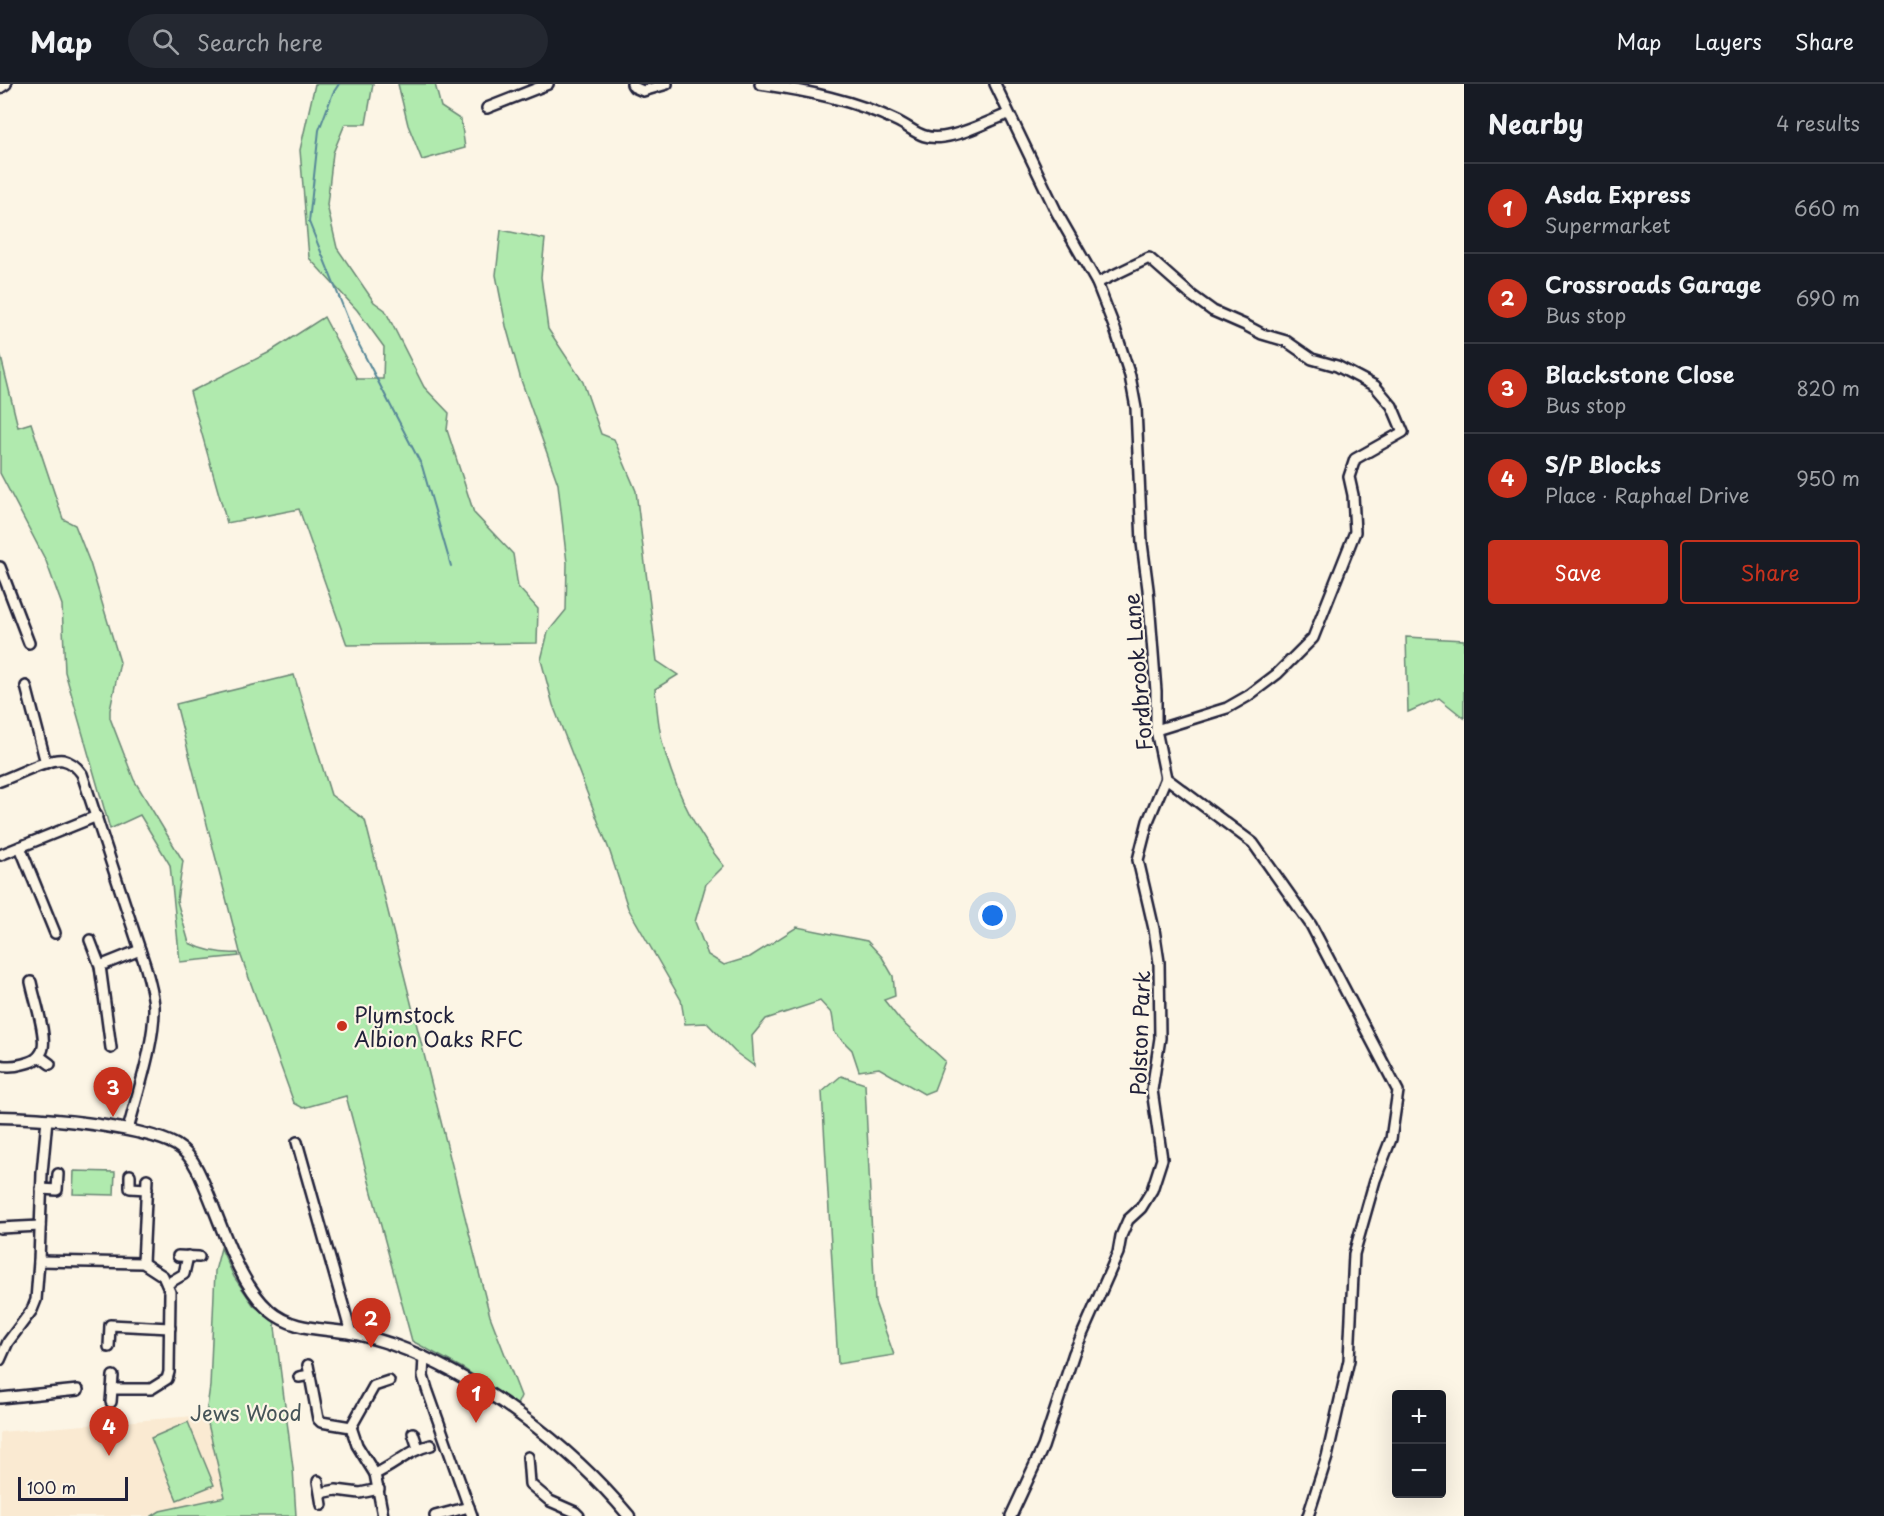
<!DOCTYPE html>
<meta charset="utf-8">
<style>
body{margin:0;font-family:"Playpen Sans",sans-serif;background:#242831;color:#f1f3f6}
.controls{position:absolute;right:18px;bottom:18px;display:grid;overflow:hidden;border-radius:6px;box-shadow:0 6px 24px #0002}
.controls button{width:54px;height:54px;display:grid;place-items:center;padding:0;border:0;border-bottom:2px solid #363941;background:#171b24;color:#f1f3f6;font:30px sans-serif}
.scale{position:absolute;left:18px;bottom:15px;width:110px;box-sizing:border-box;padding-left:6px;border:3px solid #22223b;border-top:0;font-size:16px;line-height:21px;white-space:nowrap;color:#22223b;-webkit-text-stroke:4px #fcf5e5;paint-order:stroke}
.you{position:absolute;left:993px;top:832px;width:21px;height:21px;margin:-15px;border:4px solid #fff;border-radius:50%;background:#1a73e8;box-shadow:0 0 0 9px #1a73e833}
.badge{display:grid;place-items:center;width:39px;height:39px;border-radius:50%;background:#c8321e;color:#fff;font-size:20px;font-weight:700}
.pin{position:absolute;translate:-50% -50px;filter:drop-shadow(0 2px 3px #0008)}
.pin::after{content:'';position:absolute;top:32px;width:21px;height:18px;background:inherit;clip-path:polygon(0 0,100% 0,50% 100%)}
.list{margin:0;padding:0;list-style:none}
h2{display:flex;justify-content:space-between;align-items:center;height:78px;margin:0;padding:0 24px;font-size:26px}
h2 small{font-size:20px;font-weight:400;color:#9ea1a6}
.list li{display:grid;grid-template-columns:39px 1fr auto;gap:18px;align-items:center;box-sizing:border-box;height:90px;padding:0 24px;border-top:2px solid #363941}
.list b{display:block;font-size:22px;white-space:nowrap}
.list p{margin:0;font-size:20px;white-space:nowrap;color:#9ea1a6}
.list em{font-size:20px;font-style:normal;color:#9ea1a6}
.actions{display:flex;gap:12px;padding:18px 24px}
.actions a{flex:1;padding:14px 0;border:2px solid #c8321e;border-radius:6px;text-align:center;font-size:21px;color:#c8321e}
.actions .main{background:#c8321e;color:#fff}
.icon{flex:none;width:33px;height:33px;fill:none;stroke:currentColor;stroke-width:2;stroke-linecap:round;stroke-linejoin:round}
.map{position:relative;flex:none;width:1464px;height:1432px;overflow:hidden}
header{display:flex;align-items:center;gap:36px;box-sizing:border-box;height:84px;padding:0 30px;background:#171b24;border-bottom:2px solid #363941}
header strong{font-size:28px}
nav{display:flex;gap:33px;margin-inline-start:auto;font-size:21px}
.search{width:420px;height:54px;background:#242831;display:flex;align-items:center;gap:15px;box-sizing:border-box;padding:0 21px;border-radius:33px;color:#9ea1a6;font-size:22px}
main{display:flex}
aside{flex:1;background:#171b24}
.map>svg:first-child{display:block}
.built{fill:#faead2}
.green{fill:#b0eaae;stroke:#698674;stroke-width:1.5}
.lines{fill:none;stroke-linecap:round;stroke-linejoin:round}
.stream{stroke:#578797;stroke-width:2}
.minor-casing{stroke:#22223b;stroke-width:14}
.tertiary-casing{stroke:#22223b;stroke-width:15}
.minor{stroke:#fcf5e5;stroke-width:9}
.tertiary{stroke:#fcf5e5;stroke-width:10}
.poi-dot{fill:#c8321e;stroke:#fcf5e5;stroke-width:2}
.labels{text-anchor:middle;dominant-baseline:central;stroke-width:4.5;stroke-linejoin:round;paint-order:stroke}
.street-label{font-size:21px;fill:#22223b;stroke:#fcf5e5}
.poi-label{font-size:21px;fill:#22223b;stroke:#fcf5e5;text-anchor:start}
.park-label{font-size:21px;fill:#465458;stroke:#fcf5e5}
</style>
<header>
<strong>Map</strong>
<div class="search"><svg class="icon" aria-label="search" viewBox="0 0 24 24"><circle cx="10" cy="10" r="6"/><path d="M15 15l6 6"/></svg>Search here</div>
<nav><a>Map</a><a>Layers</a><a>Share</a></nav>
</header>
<main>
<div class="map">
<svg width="1464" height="1432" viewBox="0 0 1464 1432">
<rect width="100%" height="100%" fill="#fcf5e5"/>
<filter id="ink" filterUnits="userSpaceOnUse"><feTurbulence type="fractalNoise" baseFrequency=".0167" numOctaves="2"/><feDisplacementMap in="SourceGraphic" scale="12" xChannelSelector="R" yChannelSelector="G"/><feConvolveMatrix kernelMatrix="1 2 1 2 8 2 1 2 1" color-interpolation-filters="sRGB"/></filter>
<g filter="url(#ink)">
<polygon class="built" points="206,1331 229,1432 0,1432 0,1348"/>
<g class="green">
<polygon points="315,0 373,0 366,40 345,40 333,69 327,121 337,164 374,218 385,226 424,303 449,329 447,346 474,429 513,470 518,503 538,525 537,559 347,561 299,425 227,439 190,308 268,269 324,233 357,295 383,295 384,263 357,226 309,174 300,66"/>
<polygon points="398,0 435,0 441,23 461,36 465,64 422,76 408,41"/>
<path d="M501,146L545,155L541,193L548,245L583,298L601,350L614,355L636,407L657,577L678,591L655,605C657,623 658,643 663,661C675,705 695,747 724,782L706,800L695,838L708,871L724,881L750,873L797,843L867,857L882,873L893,892L895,912L884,916L900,936L945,977L934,1006L924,1010L879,984L859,987L852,966L835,949L832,930L820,917L766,935L752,952L754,982L735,968L707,939L685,940L681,916L628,824L610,768L553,621L541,576L548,548L566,526L567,479L558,400L521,296L506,242L496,191Z"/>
<path d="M0,269L18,343L31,339L63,435L75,441L90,479L120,578L110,626V634L134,696L183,777L177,817L189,859C205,867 220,870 238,869L239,872L180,878L170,781L140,731L110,745L65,588L62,521L46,477L0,389Z"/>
<polygon points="1406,553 1464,556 1464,634 1439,614 1408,628"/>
<polygon points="294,591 331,711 365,736 490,1232 521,1312 517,1321 464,1285 412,1257 346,1012 303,1024 294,1019 241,872 176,620"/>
<polygon points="841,992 865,1000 875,1218 894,1271 838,1280 822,1008"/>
<polygon points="74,1087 115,1088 114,1111 73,1110"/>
<polygon points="221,1164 234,1193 254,1222 274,1236 293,1384 296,1432 152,1432 160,1427 225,1413 206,1331 210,1302 215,1187"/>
<polygon points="188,1338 214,1401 177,1416 151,1354"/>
</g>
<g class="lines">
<polyline class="stream" points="339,0 333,9 319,46 309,138 356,255 422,382 451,482"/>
<defs>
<g id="minor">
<polyline points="632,0 634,3 643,7 667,0"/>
<path d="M760,0C807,7 854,16 897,37C915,46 921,56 943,53C965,50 987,38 1008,30"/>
<polyline points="995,0 1057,129 1097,199 1115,245 1130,292 1136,324 1142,459 1148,505 1156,607 1156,646 1166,694 1253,759 1311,841 1398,1007 1391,1055 1375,1096 1354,1170 1349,1276 1327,1373 1308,1432"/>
<polyline points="0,4 6,0"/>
<polyline points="487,24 548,0"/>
<polyline points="1097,199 1149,174 1191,211 1213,227 1245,241 1262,250 1286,257 1312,275 1337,282 1375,302 1392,322 1403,348 1355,375 1349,393 1353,411 1355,448 1313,554 1277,590 1248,612 1227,624 1156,646"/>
<polyline points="0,483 29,559"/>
<polyline points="26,602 46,679"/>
<path d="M0,697C16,692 47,674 63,676C72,678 77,683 82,690L145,881C149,895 153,908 154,922C155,959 137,1010 128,1046"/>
<polyline points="20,763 55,849"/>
<polyline points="0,771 97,732"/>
<polyline points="90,856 100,882 111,964"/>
<polyline points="100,882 140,866"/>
<polyline points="39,972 50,980"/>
<path d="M0,981C8,983 16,982 23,980C31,978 38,976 42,967C48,954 34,914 31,898"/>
<polyline points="297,1058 351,1249"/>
<polyline points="130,1091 130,1104 147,1105"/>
<polyline points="41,1105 57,1106 58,1090"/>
<polyline points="0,1144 40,1142"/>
<polyline points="178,1172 199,1173"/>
<polyline points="39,1177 143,1179 163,1192 170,1208 169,1288 167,1295 151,1305 112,1305 111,1318"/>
<polyline points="143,1179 147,1095"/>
<polyline points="167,1200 184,1190 188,1172"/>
<polyline points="109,1263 110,1241 170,1244"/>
<polyline points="424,1273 423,1292 427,1305 472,1432"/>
<polyline points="0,1276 8,1258 32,1226 36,1216 39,1177 42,1089 47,1035"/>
<polyline points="308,1281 318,1335 321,1338 351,1343 357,1361 375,1390 383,1432"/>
<polyline points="299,1293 310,1291"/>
<polyline points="112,1305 113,1292"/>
<polyline points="0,1314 78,1306"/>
<polyline points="351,1343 374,1302 389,1297"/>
<polyline points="413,1349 418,1364"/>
<polyline points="528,1373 530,1400 550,1417 575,1428 579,1432"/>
<path d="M375,1390C395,1381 409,1366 431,1361"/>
<polyline points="318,1397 322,1421"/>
<polyline points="321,1409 336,1406 360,1409 379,1405"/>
<polyline points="435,1432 469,1423"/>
<polyline points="1011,1432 1043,1363 1074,1269 1118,1169 1121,1152 1128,1136 1141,1124 1152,1106 1162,1075 1152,1006 1160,954 1159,878 1154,845 1138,776 1148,737 1166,694"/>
</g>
<path id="tertiary" d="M0,1033C46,1034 92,1038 137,1048C150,1051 164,1054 176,1061C186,1067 192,1075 197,1085C218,1126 234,1195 269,1226C293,1247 322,1244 351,1249C364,1251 378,1256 391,1260C478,1291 570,1361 629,1432"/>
</defs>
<use href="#minor" class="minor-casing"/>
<use href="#tertiary" class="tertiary-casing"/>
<use href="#minor" class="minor"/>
<use href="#tertiary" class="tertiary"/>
</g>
</g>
<circle class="poi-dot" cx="342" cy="942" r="6"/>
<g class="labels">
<g class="street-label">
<text transform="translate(1137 588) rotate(-95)">Fordbrook Lane</text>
<text transform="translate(1139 949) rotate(-88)">Polston Park</text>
</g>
<g class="poi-label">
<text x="354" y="930">Plymstock<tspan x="354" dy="24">Albion Oaks RFC</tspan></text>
</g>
<g class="park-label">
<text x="246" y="1328">Jews Wood</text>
</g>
</g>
</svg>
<div class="controls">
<button>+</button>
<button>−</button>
</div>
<div class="scale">100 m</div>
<div class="you"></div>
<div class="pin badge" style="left:476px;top:1339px">1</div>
<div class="pin badge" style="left:371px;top:1264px">2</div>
<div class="pin badge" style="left:113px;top:1033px">3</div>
<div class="pin badge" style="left:109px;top:1372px">4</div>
</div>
<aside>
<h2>Nearby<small>4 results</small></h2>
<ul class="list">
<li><span class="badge">1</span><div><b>Asda Express</b><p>Supermarket</p></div><em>660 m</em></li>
<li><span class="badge">2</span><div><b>Crossroads Garage</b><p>Bus stop</p></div><em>690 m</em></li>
<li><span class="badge">3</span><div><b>Blackstone Close</b><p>Bus stop</p></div><em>820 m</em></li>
<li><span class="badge">4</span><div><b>S/P Blocks</b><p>Place · Raphael Drive</p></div><em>950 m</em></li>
</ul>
<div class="actions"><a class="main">Save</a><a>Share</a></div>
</aside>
</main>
